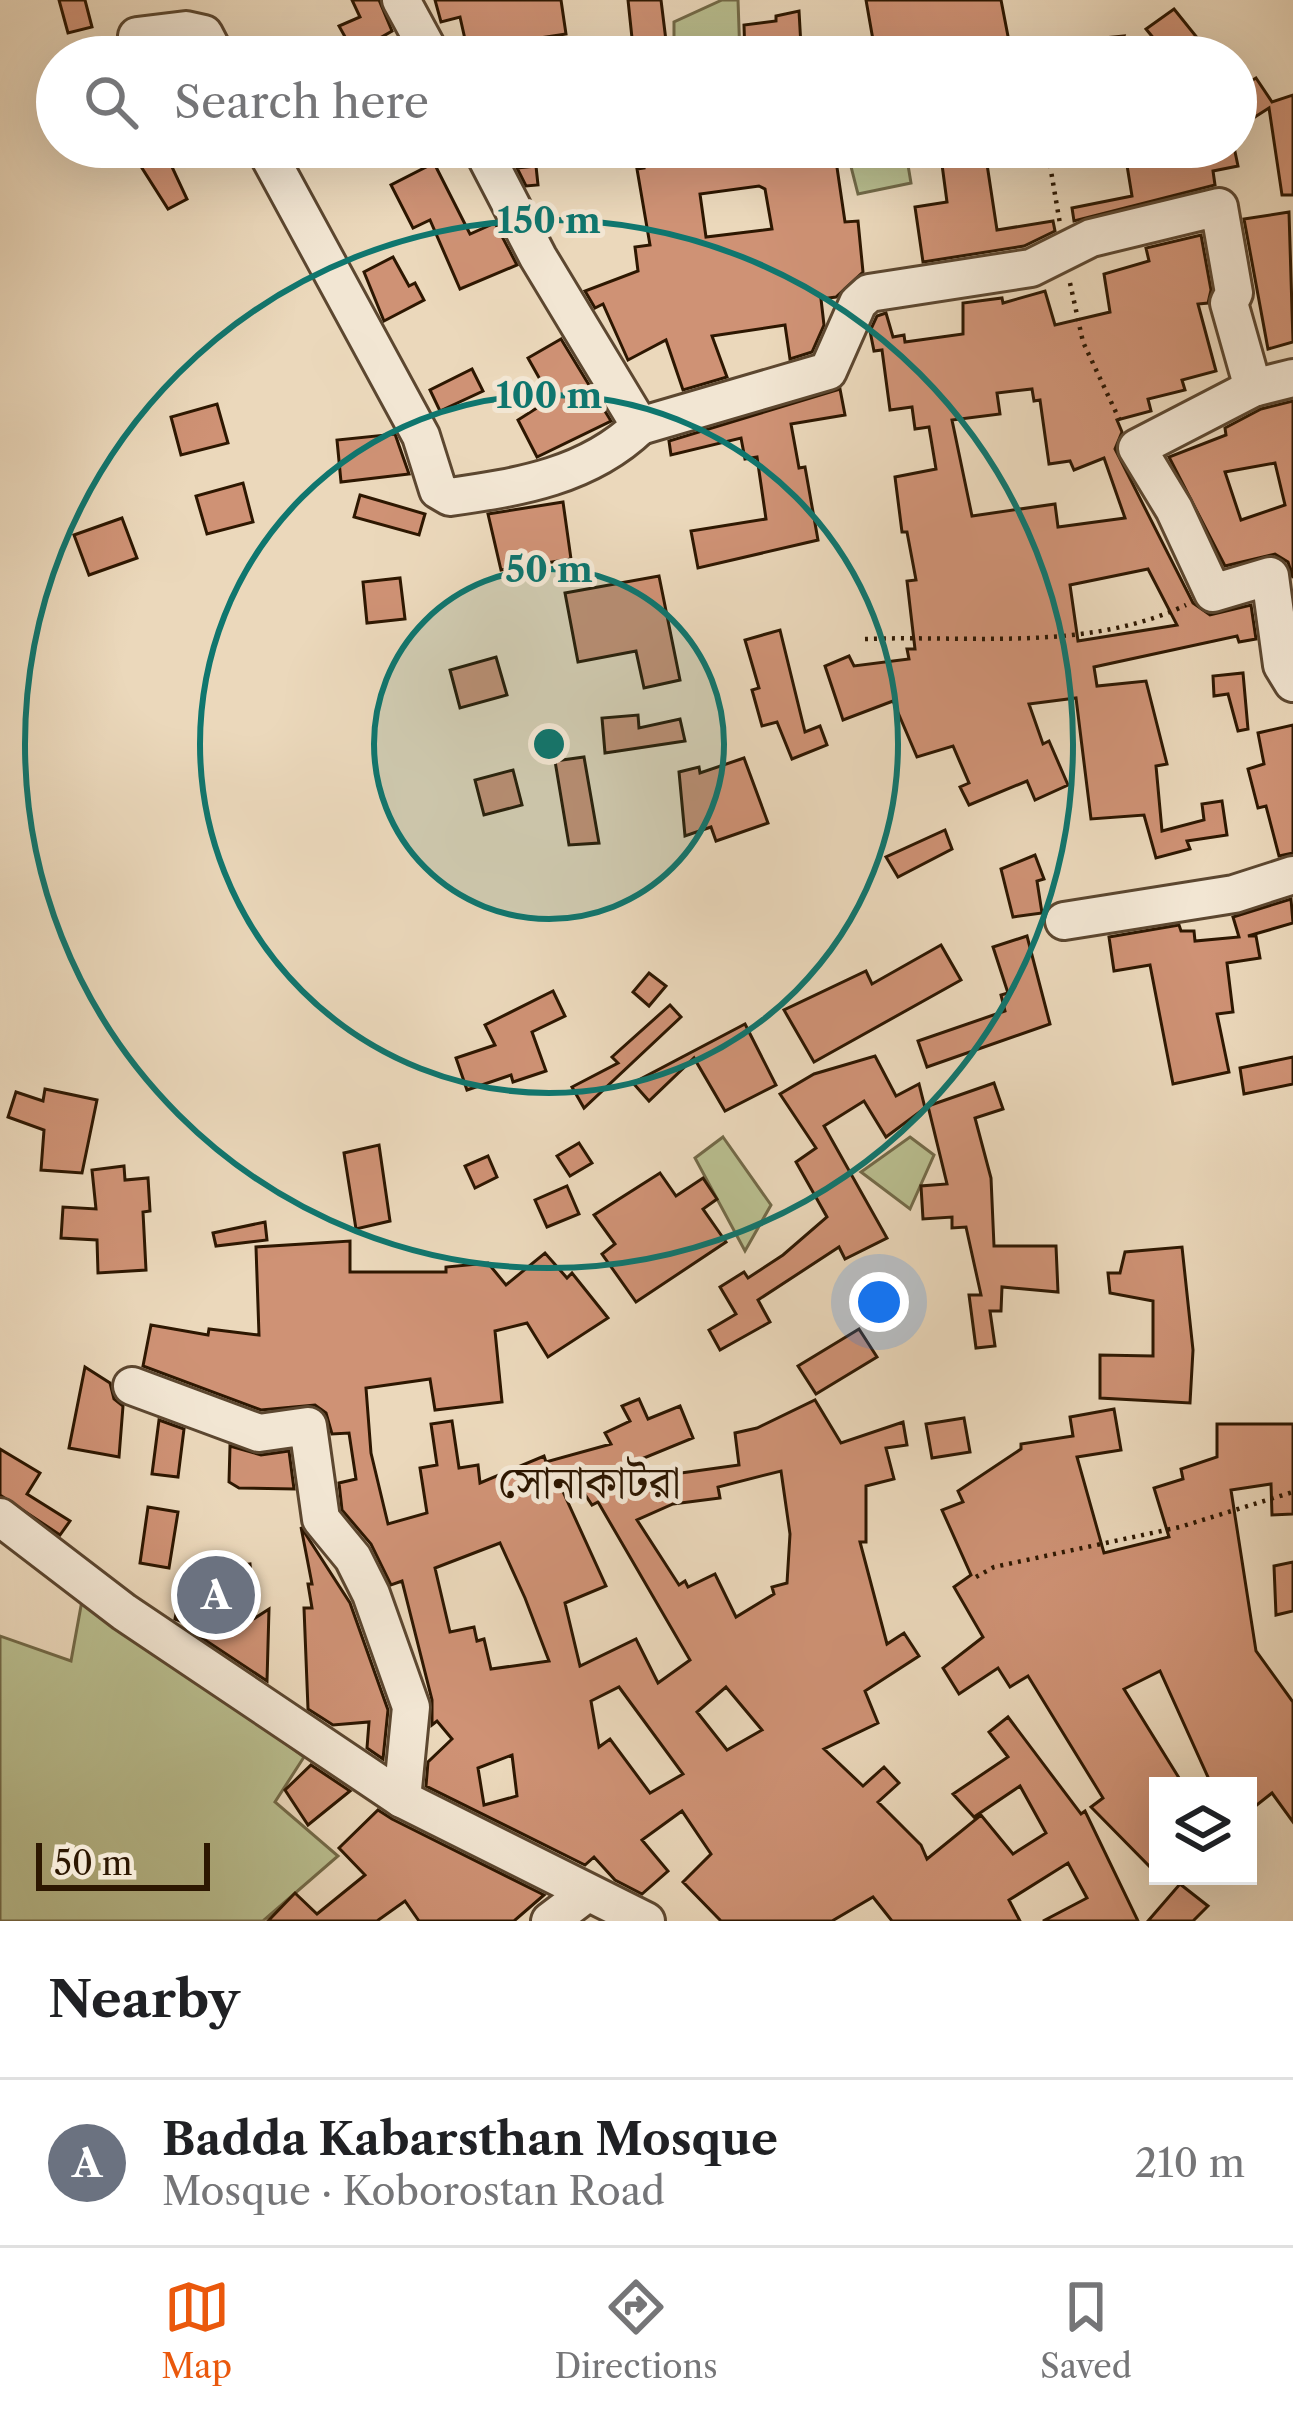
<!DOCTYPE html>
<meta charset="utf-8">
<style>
body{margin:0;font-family:"Libre Caslon Text","Noto Serif Bengali",serif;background:#f2f2f2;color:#202124}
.controls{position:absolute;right:36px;bottom:36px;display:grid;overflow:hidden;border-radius:0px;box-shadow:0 12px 48px #0002}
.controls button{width:108px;height:108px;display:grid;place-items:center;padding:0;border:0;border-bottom:3px solid #e0e0e0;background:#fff;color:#202124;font:60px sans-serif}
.scale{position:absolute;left:36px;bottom:30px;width:174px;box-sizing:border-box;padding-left:12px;border:6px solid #2d1701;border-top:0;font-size:33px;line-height:42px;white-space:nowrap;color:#2d1701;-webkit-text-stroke:9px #f2e6d3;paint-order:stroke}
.you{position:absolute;left:879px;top:1302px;width:42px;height:42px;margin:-30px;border:9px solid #fff;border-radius:50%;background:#1a73e8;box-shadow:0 0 0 18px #1a73e833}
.badge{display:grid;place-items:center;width:78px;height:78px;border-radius:50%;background:#ea580c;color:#fff;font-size:39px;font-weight:700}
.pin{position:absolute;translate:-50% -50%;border:6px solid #fff;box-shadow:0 3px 12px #0006}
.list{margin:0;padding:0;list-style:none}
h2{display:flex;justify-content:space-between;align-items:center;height:156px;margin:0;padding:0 48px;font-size:51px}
h2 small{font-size:39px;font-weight:400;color:#757577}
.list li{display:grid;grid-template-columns:78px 1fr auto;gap:36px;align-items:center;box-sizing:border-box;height:168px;padding:0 48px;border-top:3px solid #e0e0e0}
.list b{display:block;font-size:45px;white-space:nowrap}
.list p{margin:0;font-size:39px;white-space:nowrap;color:#757577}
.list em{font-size:39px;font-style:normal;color:#757577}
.icon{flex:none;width:66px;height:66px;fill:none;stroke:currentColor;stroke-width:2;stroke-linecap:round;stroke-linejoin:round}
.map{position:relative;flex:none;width:1293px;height:1921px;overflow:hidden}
.search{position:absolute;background:#fff;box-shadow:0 12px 48px #0002;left:36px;right:36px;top:36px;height:132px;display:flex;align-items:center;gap:30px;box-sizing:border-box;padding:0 42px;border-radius:66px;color:#757577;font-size:45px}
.sheet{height:324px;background:#fff}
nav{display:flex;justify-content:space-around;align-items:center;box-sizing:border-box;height:168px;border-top:3px solid #e0e0e0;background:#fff;font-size:33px;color:#757577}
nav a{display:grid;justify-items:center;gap:6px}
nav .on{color:#ea580c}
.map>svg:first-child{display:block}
.green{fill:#b9be8f;stroke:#736a48;stroke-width:3}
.building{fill:#cf9275;stroke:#2d1701;stroke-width:3;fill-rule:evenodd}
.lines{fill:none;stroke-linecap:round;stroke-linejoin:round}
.minor-casing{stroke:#5c4730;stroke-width:42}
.path{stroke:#2d1701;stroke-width:4.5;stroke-dasharray:3 6;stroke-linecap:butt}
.minor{stroke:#f2e6d3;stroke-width:36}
.ring{fill:none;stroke:#0f766e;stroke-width:6}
.labels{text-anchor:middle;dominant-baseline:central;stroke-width:10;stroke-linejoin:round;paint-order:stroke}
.quarter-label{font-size:45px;fill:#2d1701;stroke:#f2e6d3}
.centre{fill:#0f766e;stroke:#f2e6d3;stroke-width:6}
.ring-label{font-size:36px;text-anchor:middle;font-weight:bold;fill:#0f766e;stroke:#f2e6d3;stroke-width:10;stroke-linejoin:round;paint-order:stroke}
</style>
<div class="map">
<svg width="1293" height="1921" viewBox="0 0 1293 1921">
<rect width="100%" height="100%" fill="#ebd8bb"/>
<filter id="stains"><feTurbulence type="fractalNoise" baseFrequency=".00167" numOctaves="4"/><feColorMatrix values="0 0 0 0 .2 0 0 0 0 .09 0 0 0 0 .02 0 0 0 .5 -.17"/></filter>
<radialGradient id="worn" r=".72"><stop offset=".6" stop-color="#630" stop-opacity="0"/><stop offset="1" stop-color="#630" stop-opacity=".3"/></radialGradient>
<g class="green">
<polygon points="722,0 738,0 740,57 674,57 674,22"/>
<polygon points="846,147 905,147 911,183 858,194"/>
<polygon points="723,1137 771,1205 745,1251 695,1158"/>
<polygon points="910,1137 934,1155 910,1209 861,1172"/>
<polygon points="85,1584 148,1643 304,1757 275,1802 338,1856 263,1921 0,1921 0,1636 71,1661"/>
</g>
<g class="building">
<polygon points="59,0 85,0 92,27 68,33"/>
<polygon points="352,0 379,0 392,31 354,53 339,26 360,17"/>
<polygon points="435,0 561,0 566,34 533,39 537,57 469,57 460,17 441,22"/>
<polygon points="628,0 661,0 668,57 634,57"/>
<polygon points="866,0 1001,0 1012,57 943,57 941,48 876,57"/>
<polygon points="1174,9 1199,40 1169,57 1146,29"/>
<polygon points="799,11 801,46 770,52 770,57 745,57 744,25 776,21 776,16"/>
<polygon points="1124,36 1117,57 1042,57 1041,44"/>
<polygon points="1256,78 1272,102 1293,95 1293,195 1282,195 1269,108 1236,129 1236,90"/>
<polygon points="154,147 212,147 172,167 187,199 168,209 135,157"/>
<path d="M641,147H834L845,222L858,221L863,272L836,297L821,299L824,325L812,352L790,359L785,325L712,336L727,377L683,390L666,340L628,360L603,304L595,308L585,291L638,271L635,247L650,245L637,169L644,168ZM759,186L765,189L772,229L706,237L700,194Z"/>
<polygon points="1124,147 1234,147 1238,166 1213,171 1215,185 1074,221 1072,208 1132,196"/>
<polygon points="985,151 997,230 1053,221 1055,231 1024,246 923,262 915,207 947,202 941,157"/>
<polygon points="434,163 470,234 495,223 517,265 460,289 430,220 413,228 391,185"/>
<polygon points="536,166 538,185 526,186 517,168"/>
<polygon points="1289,212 1293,342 1268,349 1244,219"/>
<path d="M1201,235L1211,290L1208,303L1198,304L1216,371L1182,380L1185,390L1148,399L1151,411L1117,420L1122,432L1115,449L1193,603L1210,615L1251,605L1256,639L1239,642L1237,636L1094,667L1097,686L1146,681L1167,764L1156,766L1162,831L1204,820L1202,804L1222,801L1227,835L1187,841L1190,849L1156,858L1144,815L1091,819L1076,698L1029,704L1043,744L1049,741L1068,785L1035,800L1027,781L969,805L960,787L969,783L953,746L917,757L893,701L843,720L825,666L849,656L854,666L909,659L907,649H915L907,581L916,580L907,532H902L895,477L936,469L929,427L915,429L912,407L890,410L882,350L874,351L870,331L877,316L886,313L893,337L904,335L905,342L963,334V303L1002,298L1003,303L1045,291L1055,325L1110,312L1104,274L1149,261L1146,248ZM1032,389L1034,401L1040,400L1049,464L1070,461L1074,470L1104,458L1125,518L1058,527L1055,504L972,516L952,420L1000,414L997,393ZM1148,569L1177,625L1078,641L1070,585Z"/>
<polygon points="393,257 409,286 415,283 424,300 384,321 364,272"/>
<polygon points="561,339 611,421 537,457 518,420 551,399 528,358"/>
<polygon points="472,369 483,391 440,411 430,390"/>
<polygon points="840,389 845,415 791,424 799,468 805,467 818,540 698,568 691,531 766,519 757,457 745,459 741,438 671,455 669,441"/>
<path d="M1293,401V578L1288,562L1275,554L1225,566L1169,457L1226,435L1225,428L1261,409ZM1275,463L1285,505L1241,520L1225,472Z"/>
<polygon points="217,404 228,443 181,455 171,417"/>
<polygon points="395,434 409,474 341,482 337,440"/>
<polygon points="243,483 253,522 207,534 196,496"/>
<polygon points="360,495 425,514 419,535 354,517"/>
<polygon points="563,502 571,559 501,570 488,514"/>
<polygon points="122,518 137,558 89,575 74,535"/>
<polygon points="659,576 680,680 644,688 636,651 578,662 565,593"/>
<polygon points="400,578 405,619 367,623 363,582"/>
<polygon points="780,630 805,732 820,726 827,745 792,759 777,722 762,726 752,690 759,688 745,640"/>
<polygon points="496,657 507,695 460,708 450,670"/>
<polygon points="1243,673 1248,729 1238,731 1228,694 1214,696 1213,676"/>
<polygon points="638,715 639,728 680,719 685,741 605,753 602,718"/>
<polygon points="1293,725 1293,853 1279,856 1266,806 1258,808 1248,769 1264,764 1258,733"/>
<polygon points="584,757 599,843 569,845 555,761"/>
<polygon points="744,758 768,823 716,841 711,827 685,836 679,772 699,767 700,773"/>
<polygon points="513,770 522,805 484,815 475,780"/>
<polygon points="945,830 952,849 898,877 886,857"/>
<polygon points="1035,855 1044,879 1037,881 1042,913 1013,917 1001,869"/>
<polygon points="1291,899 1293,923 1248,936 1256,936 1260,958 1227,963 1233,1012 1217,1014 1229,1072 1173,1084 1150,965 1114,971 1109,937 1179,925 1181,931 1194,931 1195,941 1239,937 1233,917"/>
<polygon points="1027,936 1050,1024 927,1067 918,1041 1005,1011 1001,995 1008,993 993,947"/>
<polygon points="941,945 961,980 814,1062 784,1010 866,971 872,984"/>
<polygon points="649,973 666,986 649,1006 633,992"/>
<polygon points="553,991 565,1016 532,1032 546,1071 513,1082 511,1075 467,1090 456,1058 495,1045 485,1025"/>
<polygon points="670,1005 681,1017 584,1108 572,1087 618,1063 612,1057"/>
<polygon points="745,1024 776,1085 725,1111 694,1058 649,1101 633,1083"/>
<polygon points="875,1056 896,1096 919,1084 925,1108 886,1137 864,1101 824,1126 887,1238 845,1259 839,1247 758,1300 770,1322 720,1350 709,1330 736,1314 720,1287 744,1272 748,1278 783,1255 827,1217 796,1162 816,1148 780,1094 814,1074"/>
<polygon points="1293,1057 1293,1084 1244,1094 1240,1068"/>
<polygon points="994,1083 1003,1109 975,1118 991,1178 994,1246 1056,1246 1058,1292 1002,1287 1001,1311 990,1311 995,1346 976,1348 969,1295 981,1295 966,1227 952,1228 952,1217 923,1219 921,1186 947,1184 928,1106"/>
<polygon points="45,1089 97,1100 82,1173 41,1170 44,1130 8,1117 16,1092 43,1101"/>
<polygon points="579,1143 592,1163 570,1176 557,1156"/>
<polygon points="379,1145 390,1221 356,1229 344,1153"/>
<polygon points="488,1156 497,1177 475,1188 465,1166"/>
<polygon points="124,1166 125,1180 148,1178 150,1211 143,1212 146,1270 98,1273 97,1240 61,1238 63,1207 96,1209 92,1170"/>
<polygon points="660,1173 676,1196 703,1178 717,1199 703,1209 726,1242 636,1302 602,1254 615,1244 594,1215"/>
<polygon points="567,1186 579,1214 547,1227 535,1200"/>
<polygon points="265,1222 267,1240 216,1246 213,1233"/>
<path d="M350,1241V1272H446V1267L488,1263L506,1285L545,1253L567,1278L572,1273L608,1318L548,1357L527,1323L495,1331L502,1402L435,1410L430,1379L366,1388L371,1453L388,1524L427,1513L420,1468L437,1465L431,1424L452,1421L459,1468L478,1465L480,1483L544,1456L546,1462L611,1444L605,1433L630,1421L622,1406L639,1399L648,1419L680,1406L693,1438L578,1485L574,1478L560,1485L606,1586L565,1603L580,1666L636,1639L658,1683L690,1660L598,1502L592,1505L580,1487L739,1465L735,1433L757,1428L815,1400L841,1443L903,1422L907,1445L886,1448L894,1479L866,1486V1542H860L887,1644L904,1633L919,1656L865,1691L878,1723L824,1749L863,1786L884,1767L899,1783L878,1802L921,1845L927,1859L981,1815L1013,1854L1046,1833L1020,1786L974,1817L953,1794L1008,1757L989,1732L1008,1717L1081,1814L1085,1811L1138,1921H1043L1087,1898L1068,1863L1009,1900L1020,1921H892L873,1897L832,1921H721L683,1882L711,1854L682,1811L642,1840L668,1871L642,1894L615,1880L594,1857L585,1865L426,1786L428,1762L452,1739L437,1721L432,1725V1700L402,1581L391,1585L371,1544L342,1510L339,1483L356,1479L349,1433L332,1434L326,1413L315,1405L261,1410L143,1366L151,1325L208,1335L209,1329L259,1335L256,1247ZM781,1471L790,1534L787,1583L772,1587L774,1594L736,1617L715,1574L688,1587L685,1581L679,1585L637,1520L673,1504L720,1498L718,1487ZM500,1543L525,1598L549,1661L491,1669L484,1639L477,1641L474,1627L450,1632L435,1568ZM619,1687L683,1774L650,1793L610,1739L599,1747L591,1701ZM726,1687L762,1730L727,1750L697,1712ZM512,1755L517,1796L484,1805L478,1768Z"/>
<polygon points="1182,1247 1193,1350 1190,1403 1100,1398 1100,1355 1153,1356 1153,1301 1110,1293 1108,1273 1120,1273 1125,1252"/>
<polygon points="859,1329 877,1357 816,1394 798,1366"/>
<polygon points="85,1367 110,1383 114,1399 123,1406 119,1457 69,1448"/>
<polygon points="1114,1409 1121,1450 1077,1457 1104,1553 1169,1537 1154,1488 1183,1479 1181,1469 1217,1457 1217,1424 1293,1424 1293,1514 1272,1515 1271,1484 1231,1490 1256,1651 1293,1702 1293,1822 1272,1793 1248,1812 1248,1786 1212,1786 1160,1671 1124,1689 1184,1786 1158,1786 1158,1875 1091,1807 1103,1798 1028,1676 1010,1687 998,1668 959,1694 943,1668 983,1637 954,1587 971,1575 942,1510 963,1502 958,1491 1021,1449 1021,1444 1073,1436 1070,1417"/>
<polygon points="964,1418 970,1452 932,1458 926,1424"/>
<polygon points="159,1420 184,1429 178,1477 152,1474"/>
<polygon points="230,1446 261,1455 289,1451 294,1489 239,1488 229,1482"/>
<polygon points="0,1449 40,1473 27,1494 70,1521 60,1535 0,1495"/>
<polygon points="148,1507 178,1512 169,1568 140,1563"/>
<polygon points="301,1527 350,1603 388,1710 383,1759 367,1748 369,1722 333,1725 308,1709 304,1608 312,1608 308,1584 312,1584"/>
<polygon points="1293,1562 1293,1611 1276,1615 1274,1566"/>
<polygon points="250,1564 255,1618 269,1609 267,1681 199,1636 204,1630 175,1619 184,1572"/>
<polygon points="311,1765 350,1791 308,1825 285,1790"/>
<polygon points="378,1810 392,1819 544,1895 514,1921 419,1921 405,1901 377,1921 268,1921 295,1893 317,1914 365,1875 339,1848"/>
<polygon points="1180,1884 1208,1906 1193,1921 1148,1921"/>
</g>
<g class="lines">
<defs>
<g id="minor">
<polyline points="401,0 432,57"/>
<polyline points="137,36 186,30 204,34 216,57"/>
<path d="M264,147L421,436L438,490L450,497C520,487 588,476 640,426"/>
<polyline points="481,147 538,257 640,426 828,371 858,303 869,293 1031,268 1091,238 1219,207 1234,293 1229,303 1253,388"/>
<polyline points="1293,378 1253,388 1137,448 1174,509 1213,593 1270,576 1282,665 1293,683"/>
<polyline points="1064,921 1234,894 1293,875"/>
<polyline points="132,1386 259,1433 308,1426 321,1519 353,1558 371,1594 411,1707 402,1799"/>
<polyline points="0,1517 124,1612 402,1799 646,1921"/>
<polyline points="550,1921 587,1893"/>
</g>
</defs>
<use href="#minor" class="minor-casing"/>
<g class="path">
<polyline points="1050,165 1060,224"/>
<polyline points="1070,283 1083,342 1121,423"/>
<path d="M865,639C972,635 1086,652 1186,605"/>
<polyline points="976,1577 994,1567 1180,1527 1293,1492"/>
</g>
<use href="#minor" class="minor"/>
</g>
<circle cx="549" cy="744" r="175" fill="#0f766e" fill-opacity=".12"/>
<g class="ring">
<circle cx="549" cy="744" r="175"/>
<circle cx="549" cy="744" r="349"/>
<circle cx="549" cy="744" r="524"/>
</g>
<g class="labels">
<g class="quarter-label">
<text x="589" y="1482">সোনাকাটরা</text>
</g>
</g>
<circle cx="549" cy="744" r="18" class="centre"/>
<g class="ring-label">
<text x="549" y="233">150 m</text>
<text x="549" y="408">100 m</text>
<text x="549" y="582">50 m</text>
</g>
<rect width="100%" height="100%" filter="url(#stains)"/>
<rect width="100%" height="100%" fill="url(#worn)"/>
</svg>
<div class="controls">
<button><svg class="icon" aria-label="layers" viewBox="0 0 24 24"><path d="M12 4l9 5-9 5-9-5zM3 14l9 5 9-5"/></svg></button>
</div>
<div class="scale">50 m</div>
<div class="you"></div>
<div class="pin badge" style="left:216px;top:1595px;background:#6b7280">A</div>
<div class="search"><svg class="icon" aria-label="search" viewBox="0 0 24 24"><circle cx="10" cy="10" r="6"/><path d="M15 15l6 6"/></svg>Search here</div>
</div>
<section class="sheet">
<h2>Nearby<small></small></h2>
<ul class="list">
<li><span class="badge" style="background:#6b7280">A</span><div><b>Badda Kabarsthan Mosque</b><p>Mosque · Koborostan Road</p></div><em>210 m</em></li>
</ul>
</section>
<nav>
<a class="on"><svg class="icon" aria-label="map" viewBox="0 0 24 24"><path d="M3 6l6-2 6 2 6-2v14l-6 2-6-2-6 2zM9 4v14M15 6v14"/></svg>Map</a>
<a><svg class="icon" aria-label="directions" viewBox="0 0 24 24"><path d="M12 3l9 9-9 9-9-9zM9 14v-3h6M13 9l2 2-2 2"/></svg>Directions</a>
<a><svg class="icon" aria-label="saved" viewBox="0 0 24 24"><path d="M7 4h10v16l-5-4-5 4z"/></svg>Saved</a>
</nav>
